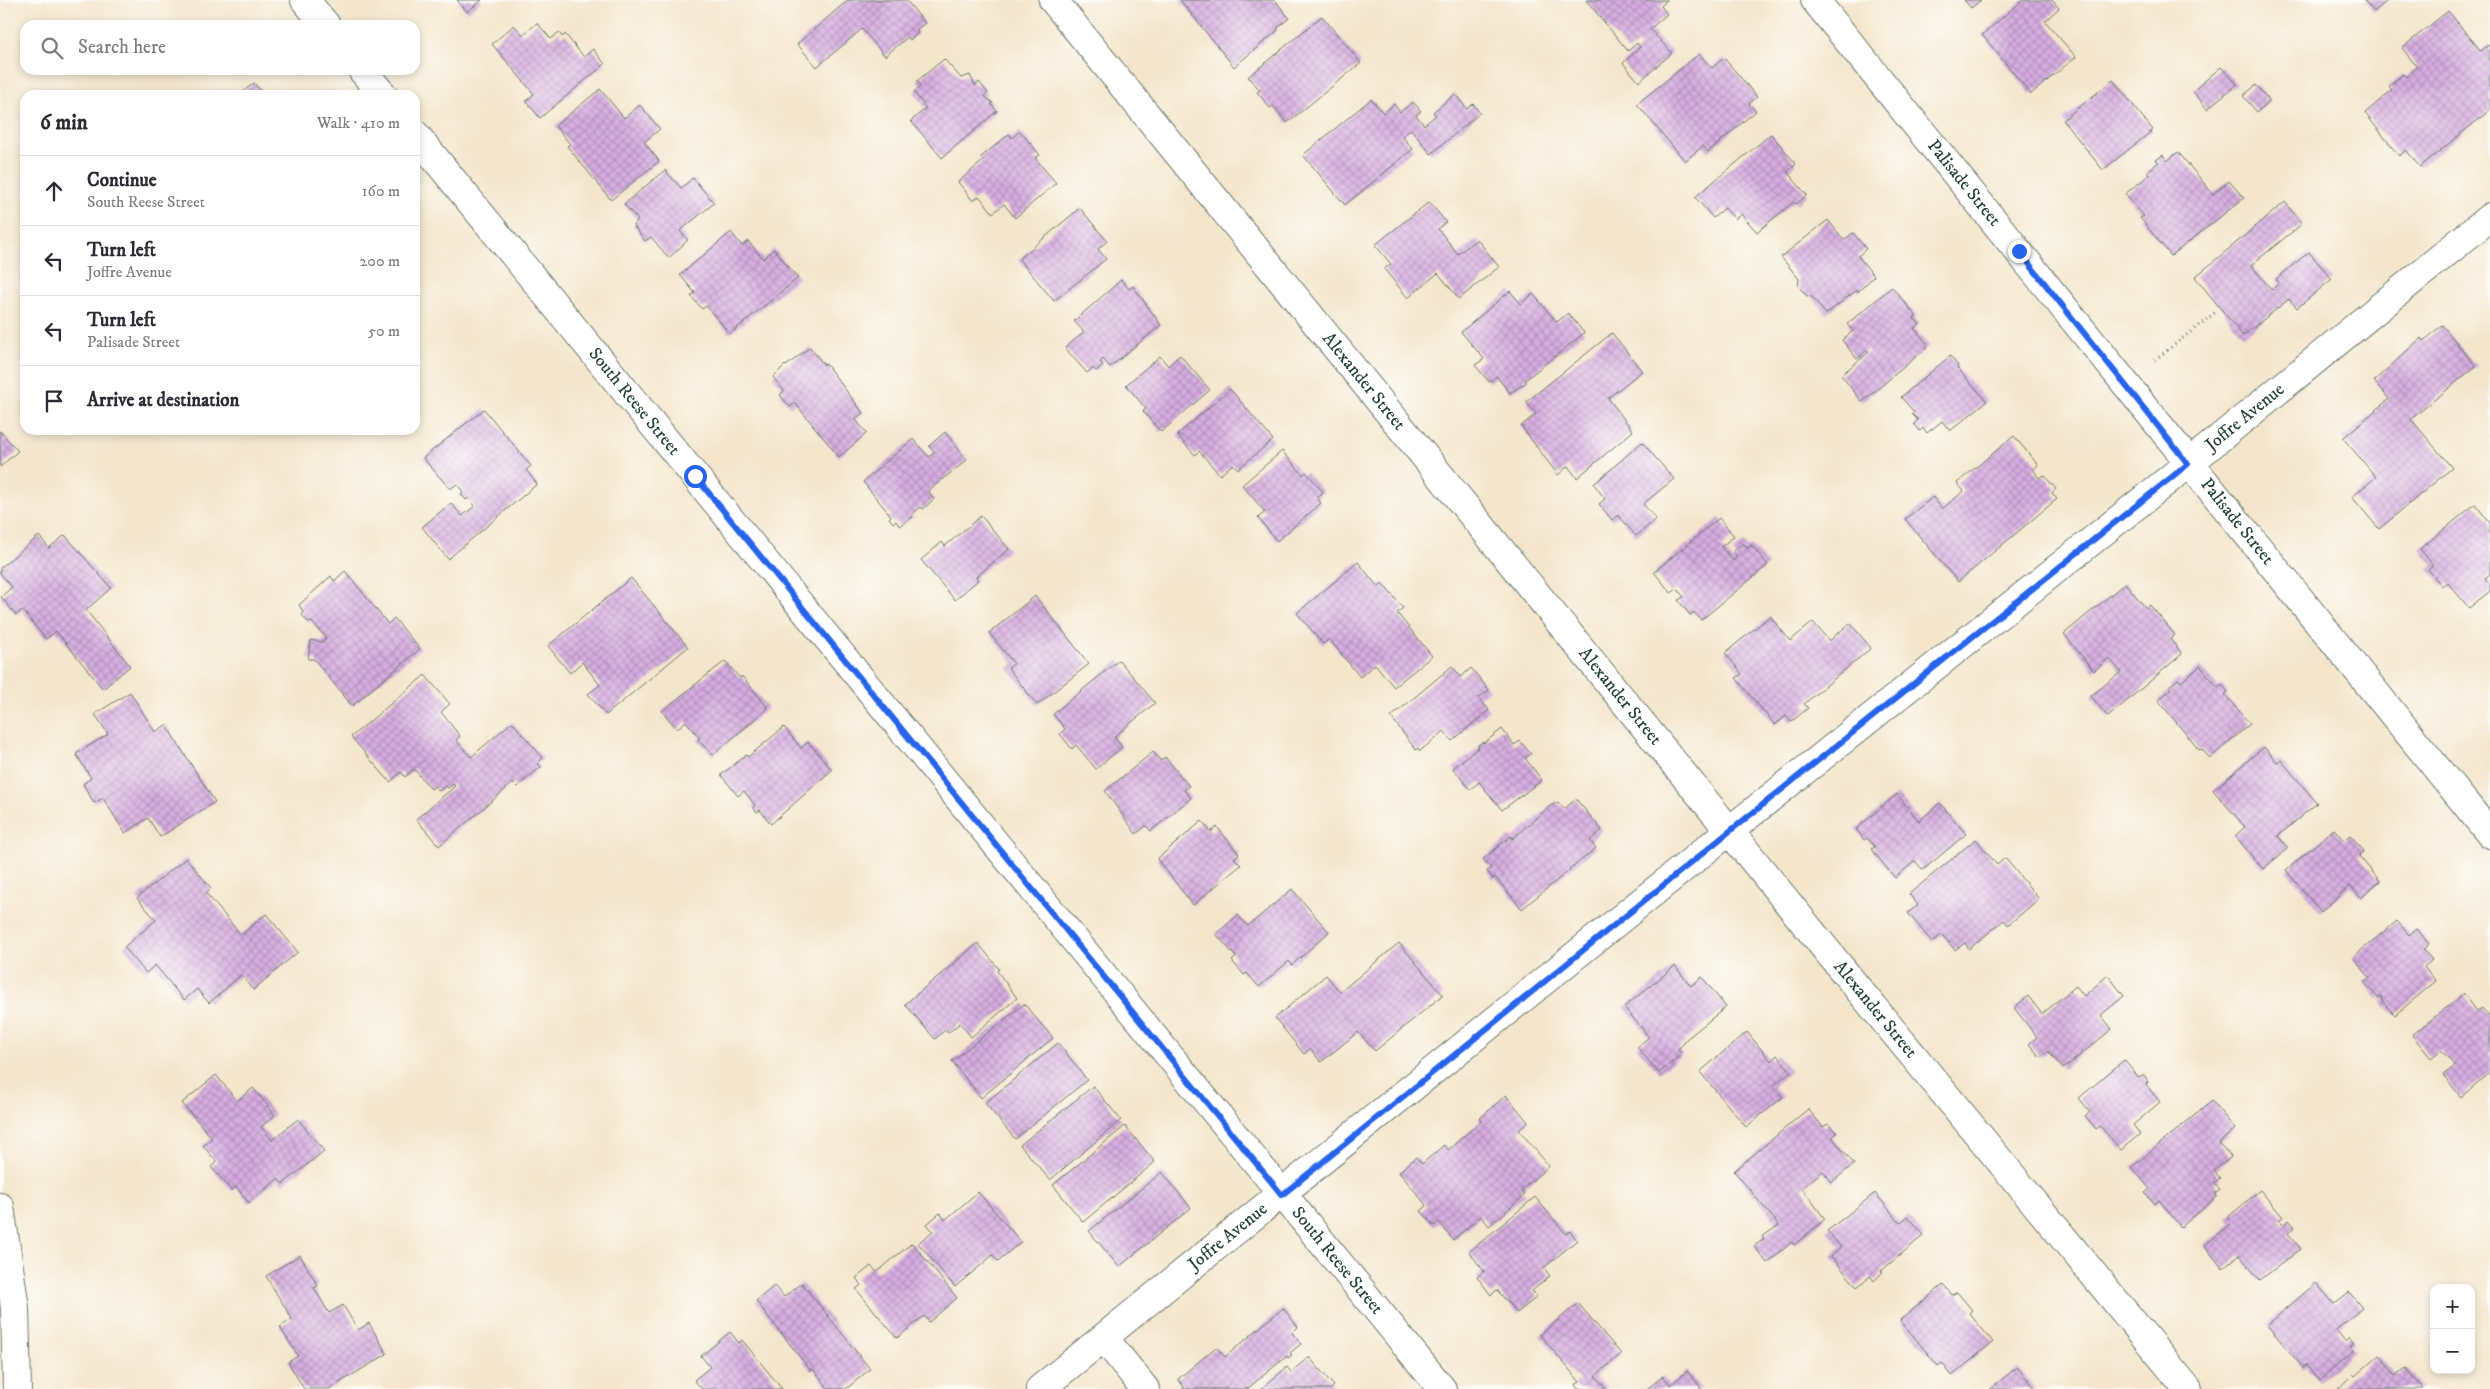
<!DOCTYPE html>
<meta charset="utf-8">
<style>
body{margin:0;font-family:"IM FELL DW Pica",serif;background:#f7f7f7;color:#2b2b33}
.controls{position:absolute;right:15px;bottom:15px;display:grid;overflow:hidden;border-radius:10px;box-shadow:0 2px 8px #0003}
.controls button{width:45px;height:45px;display:grid;place-items:center;padding:0;border:0;border-bottom:1px solid #e1e1e2;background:#fff;color:#2b2b33;font:25px sans-serif}
.stop{position:absolute;width:15px;height:15px;margin:-11px;border:4px solid #2563eb;border-radius:50%;background:#fff}
.stop.end{background:#2563eb;border-color:#fff;box-shadow:0 1px 5px #0008}
.list{margin:0;padding:0;list-style:none}
h2{display:flex;justify-content:space-between;align-items:center;height:65px;margin:0;padding:0 20px;font-size:21px}
h2 small{font-size:16px;font-weight:400;color:#7c7c81}
.list li{display:grid;grid-template-columns:32px 1fr auto;gap:15px;align-items:center;box-sizing:border-box;height:70px;padding:0 20px;border-top:1px solid #e1e1e2}
.list b{display:block;font-size:19px;white-space:nowrap}
.list p{margin:0;font-size:16px;white-space:nowrap;color:#7c7c81}
.list em{font-size:16px;font-style:normal;color:#7c7c81}
.icon{flex:none;width:28px;height:28px;fill:none;stroke:currentColor;stroke-width:2;stroke-linecap:round;stroke-linejoin:round}
.map{position:relative;flex:none;width:2490px;height:1389px;overflow:hidden}
.search{position:absolute;background:#fff;box-shadow:0 2px 8px #0003;left:20px;top:20px;width:400px;height:55px;display:flex;align-items:center;gap:12px;box-sizing:border-box;padding:0 18px;border-radius:15px;color:#7c7c81;font-size:19px}
.panel{position:absolute;background:#fff;box-shadow:0 2px 8px #0003;left:20px;top:90px;width:400px;height:345px;border-radius:15px}
.map>svg:first-child{display:block}
.building{fill:url(#building-cross-hatch)}
.lines{fill:none;stroke-linecap:round;stroke-linejoin:round}
.street-casing{stroke:#6a786a;stroke-width:30}
.path{stroke:#6a786a;stroke-width:3;stroke-dasharray:1 4;stroke-linecap:butt}
.street{stroke:#fff;stroke-width:28}
.route{stroke:#2563eb;stroke-width:6}
.labels{text-anchor:middle;dominant-baseline:central;stroke-width:4.5;stroke-linejoin:round;paint-order:stroke}
.street-label{font-size:18px;fill:#1f3d34;stroke:#fdfcf7}
</style>
<div class="map">
<svg width="2490" height="1389" viewBox="0 0 2490 1389">
<defs>
<pattern id="building-cross-hatch" width="8" height="8" patternUnits="userSpaceOnUse" patternTransform="scale(1.25)"><rect width="8" height="8" fill="#d7aee1"/><path d="M0 0l8 8M0 8l8-8" fill="none" stroke="#ae8fb7"/></pattern>
</defs>
<rect width="100%" height="100%" fill="#fdfcf7"/>
<filter id="ink" filterUnits="userSpaceOnUse"><feTurbulence type="fractalNoise" baseFrequency=".02" numOctaves="2"/><feDisplacementMap in="SourceGraphic" scale="10" xChannelSelector="R" yChannelSelector="G"/><feConvolveMatrix kernelMatrix="1 2 1 2 8 2 1 2 1" color-interpolation-filters="sRGB"/></filter>
<filter id="wash" filterUnits="userSpaceOnUse"><feTurbulence type="fractalNoise" baseFrequency=".0096" numOctaves="4" result="noise"/><feDisplacementMap in="SourceGraphic" scale="20" xChannelSelector="R" yChannelSelector="G"/><feGaussianBlur stdDeviation="1.12" result="paint"/><feColorMatrix in="noise" values="0 0 0 0 0 0 0 0 0 0 0 0 0 0 0 0 0 1.4 0 .05"/><feComposite in="paint" operator="in"/></filter>
<g filter="url(#wash)">
<rect width="100%" height="100%" fill="#f4e6cd"/>
<g id="blocks">
<g class="building">
<polygon points="457,0 482,0 467,12"/>
<polygon points="848,0 906,0 925,23 916,30 918,33 910,40 908,37 885,56 862,29 817,67 797,44"/>
<polygon points="1180,0 1275,0 1289,18 1277,28 1278,30 1234,67"/>
<polygon points="1586,0 1667,0 1661,6 1667,14 1650,29 1672,53 1639,82 1623,63 1640,47 1637,43 1628,51"/>
<polygon points="1964,0 1981,0 1971,8"/>
<polygon points="2023,0 2052,0 2059,8 2045,21 2076,57 2031,94 1982,35"/>
<polygon points="2364,0 2388,0 2374,12"/>
<polygon points="2448,11 2481,51 2488,45 2490,47 2490,110 2420,167 2406,150 2399,156 2365,113 2392,90 2389,86 2403,74 2406,77 2417,67 2402,48"/>
<polygon points="1322,16 1361,63 1287,123 1273,106 1270,108 1257,92 1260,90 1248,77"/>
<polygon points="537,23 551,39 559,32 562,37 565,34 584,57 593,49 605,64 540,118 526,101 534,94 492,44 514,25 523,35"/>
<polygon points="1699,54 1712,68 1724,58 1757,97 1749,104 1756,111 1708,152 1703,146 1685,161 1637,104"/>
<polygon points="944,59 961,78 970,75 975,86 979,82 988,93 984,96 993,103 991,104 997,111 942,158 911,121 926,108 914,92 921,86 917,81"/>
<polygon points="2221,67 2237,84 2207,109 2193,91"/>
<polygon points="2113,80 2153,130 2103,170 2063,120"/>
<polygon points="254,83 264,95 239,95"/>
<polygon points="2256,85 2270,101 2257,112 2243,96"/>
<polygon points="600,89 624,118 640,105 660,129 644,142 659,161 611,200 567,146 570,144 555,126"/>
<polygon points="1455,94 1467,109 1473,104 1480,113 1431,154 1411,129 1402,136 1413,149 1345,205 1303,155 1371,99 1383,113 1394,104 1400,112 1413,102 1421,111 1416,115 1424,125 1436,115 1433,112"/>
<polygon points="1020,131 1040,155 1035,158 1056,183 1015,218 1004,204 993,213 979,196 973,201 958,182 983,161 980,158 1009,134 1012,138"/>
<polygon points="1771,134 1796,164 1787,172 1807,195 1796,204 1794,202 1757,232 1741,214 1735,219 1725,208 1713,218 1695,197"/>
<polygon points="2178,152 2213,194 2229,181 2244,198 2171,256 2140,218 2144,216 2125,194 2149,175 2147,172 2159,162 2156,160 2163,155 2167,161"/>
<polygon points="665,170 681,188 693,178 714,203 680,231 688,240 669,258 651,237 645,241 633,225 638,220 624,204"/>
<polygon points="1429,202 1446,222 1438,229 1458,254 1477,239 1499,267 1459,299 1438,273 1408,298 1384,269 1391,264 1375,245"/>
<polygon points="2285,202 2302,224 2251,265 2272,290 2279,283 2276,279 2309,252 2332,279 2297,308 2289,299 2243,336 2195,277"/>
<polygon points="1080,208 1107,241 1098,249 1106,259 1054,301 1019,259"/>
<polygon points="1828,220 1844,240 1853,233 1866,249 1858,256 1874,276 1858,292 1857,290 1826,314 1812,297 1807,296 1798,286 1799,279 1781,257"/>
<polygon points="731,232 742,246 748,241 763,259 774,249 798,278 730,334 706,306 702,309 691,296 695,293 680,275"/>
<polygon points="1121,280 1129,289 1133,286 1161,325 1110,367 1103,359 1100,362 1103,365 1096,371 1093,368 1087,373 1065,348 1084,332 1074,321"/>
<polygon points="1892,287 1916,316 1914,318 1920,324 1914,328 1929,346 1862,402 1841,375 1869,352 1867,350 1857,359 1842,340 1853,331 1847,324"/>
<polygon points="1510,291 1521,304 1533,294 1557,322 1568,313 1584,333 1525,380 1527,382 1510,393 1496,376 1489,382 1475,365 1484,359 1461,332"/>
<polygon points="2442,325 2476,366 2411,419 2452,468 2379,529 2352,497 2376,477 2343,438 2389,399 2374,381 2421,338 2424,341"/>
<polygon points="1612,333 1642,371 1608,398 1633,431 1577,478 1568,466 1558,475 1521,426 1536,414 1526,402"/>
<polygon points="810,347 824,365 826,364 863,413 855,419 867,433 839,457 795,403 790,407 780,395 784,391 773,377 785,365 786,366"/>
<polygon points="1180,355 1210,390 1161,432 1143,411 1146,409 1126,385 1160,356 1168,366"/>
<polygon points="1950,356 1958,366 1957,368 1987,401 1950,431 1942,421 1927,433 1923,428 1920,431 1914,424 1918,420 1912,414 1914,412 1901,397"/>
<polygon points="1230,389 1273,440 1238,469 1233,464 1220,475 1199,451 1195,455 1177,435"/>
<polygon points="484,409 531,466 526,470 537,484 448,559 422,527 451,503 462,516 475,506 469,498 466,500 461,494 463,492 457,484 450,489 423,458"/>
<polygon points="0,431 18,451 0,467"/>
<polygon points="945,432 967,460 928,491 934,499 923,509 921,507 911,515 913,517 899,526 896,521 893,523 889,518 891,516 863,482 913,439 929,457 935,452 929,446"/>
<polygon points="2014,436 2038,465 2033,469 2039,478 2044,475 2056,489 2052,493 2057,499 1958,582 1905,519 1933,497 1942,509 1964,491 1957,483"/>
<polygon points="1642,442 1674,479 1643,504 1656,519 1636,536 1618,515 1612,520 1599,504 1605,499 1594,484"/>
<polygon points="1282,451 1303,475 1306,472 1323,492 1317,498 1321,503 1277,541 1258,518 1265,512 1242,485"/>
<polygon points="2475,504 2490,523 2490,574 2485,578 2490,584 2490,591 2469,608 2447,582 2442,586 2428,569 2433,565 2420,549"/>
<polygon points="981,516 1009,549 976,577 978,580 955,600 921,560 942,542 945,546"/>
<polygon points="1719,518 1734,536 1721,547 1733,561 1737,557 1733,551 1743,543 1748,548 1751,545 1768,565 1701,620 1694,612 1690,615 1678,600 1684,597 1677,589 1671,593 1654,572"/>
<polygon points="65,535 111,588 86,610 130,666 103,689 56,631 46,639 22,610 16,615 1,597 12,587 0,573 0,568 39,536 49,548"/>
<polygon points="1358,562 1378,587 1382,583 1403,608 1397,613 1432,656 1394,687 1375,664 1360,677 1329,639 1323,644 1297,613"/>
<polygon points="345,571 388,624 394,618 420,649 352,706 314,659 308,659 311,640 322,642 326,638 312,622 308,622 302,615 303,612 299,605 331,576 334,581"/>
<polygon points="631,578 688,647 606,715 588,694 600,685 582,662 570,673 548,646"/>
<polygon points="2125,583 2146,608 2150,605 2175,635 2170,639 2182,654 2108,717 2091,696 2121,672 2109,658 2094,671 2064,634"/>
<polygon points="1035,596 1089,664 1037,705 1008,668 1014,664 989,633"/>
<polygon points="1770,616 1790,641 1813,622 1829,641 1850,623 1871,648 1804,704 1808,708 1791,722 1786,716 1775,725 1736,678 1742,674 1725,653"/>
<polygon points="1119,660 1155,703 1114,737 1122,747 1096,769 1076,745 1072,749 1060,734 1065,729 1053,714"/>
<polygon points="725,661 740,678 742,676 768,708 713,755 698,740 700,738 686,721 677,729 662,711"/>
<polygon points="1452,666 1461,677 1471,668 1489,690 1479,698 1489,710 1452,741 1444,731 1420,751 1418,748 1416,750 1391,717"/>
<polygon points="2200,666 2218,687 2222,684 2228,692 2225,695 2250,724 2210,758 2201,749 2199,750 2158,700 2172,689 2169,686 2178,679 2181,682"/>
<polygon points="425,675 450,704 441,712 460,736 456,740 471,757 512,722 543,758 537,763 541,767 517,787 513,783 439,846 416,819 455,786 453,784 448,788 446,786 439,791 435,786 431,789 414,769 405,777 401,772 390,782 351,737"/>
<polygon points="130,692 155,732 166,725 215,802 160,837 148,818 125,833 103,798 94,803 83,784 91,778 76,754 108,734 95,714"/>
<polygon points="784,727 801,748 808,742 832,770 771,824 760,810 757,812 753,807 755,805 744,791 738,796 721,775 746,755 748,757"/>
<polygon points="1502,729 1514,745 1520,741 1531,754 1525,758 1542,780 1502,810 1479,782 1470,790 1453,768 1479,747 1478,745 1483,742 1484,743"/>
<polygon points="2264,747 2277,762 2281,760 2317,803 2278,836 2288,848 2263,869 2235,836 2245,827 2213,790"/>
<polygon points="1153,752 1161,761 1165,757 1189,786 1184,790 1191,798 1151,831 1146,826 1136,834 1105,791"/>
<polygon points="1897,794 1919,821 1940,803 1966,834 1923,870 1915,861 1895,878 1871,849 1875,847 1867,838 1864,840 1856,829"/>
<polygon points="1576,799 1602,830 1590,841 1596,848 1522,909 1495,877 1493,879 1487,871 1491,868 1483,859 1511,836 1512,839 1550,806 1558,802 1564,809"/>
<polygon points="1202,821 1211,832 1217,827 1239,854 1234,858 1241,865 1193,905 1157,859"/>
<polygon points="2334,829 2344,840 2350,835 2364,851 2359,856 2380,881 2361,898 2350,886 2321,912 2286,870"/>
<polygon points="1976,839 1997,865 2005,858 2039,899 2008,925 2004,920 1969,949 1965,943 1955,950 1942,935 1932,942 1908,913 1918,905 1909,894"/>
<polygon points="186,858 211,888 206,893 241,935 266,914 298,952 253,990 241,975 209,1003 197,989 184,1000 155,965 146,973 124,947 156,920 137,898"/>
<polygon points="1292,889 1329,932 1292,965 1289,961 1259,987 1247,973 1244,975 1232,961 1236,957 1216,934 1238,915 1248,926"/>
<polygon points="2397,921 2409,935 2417,929 2429,944 2423,949 2432,960 2424,967 2436,981 2395,1015 2385,1005 2381,996 2378,998 2364,982 2370,978 2353,957"/>
<polygon points="978,943 999,969 997,971 1017,998 971,1037 960,1023 948,1033 945,1030 935,1039 905,1004"/>
<polygon points="1399,943 1443,995 1375,1051 1358,1032 1321,1062 1310,1049 1304,1054 1275,1018 1326,975 1340,992"/>
<polygon points="1675,966 1691,986 1702,977 1726,1007 1684,1041 1685,1042 1678,1049 1682,1054 1659,1073 1637,1047 1649,1037 1624,1007"/>
<polygon points="2108,975 2124,996 2101,1015 2112,1029 2063,1069 2048,1051 2040,1057 2029,1044 2037,1037 2014,1008 2028,996 2042,1014 2076,986 2084,996"/>
<polygon points="2464,994 2477,1011 2482,1008 2490,1018 2490,1072 2461,1097 2443,1075 2455,1066 2441,1050 2431,1058 2412,1035"/>
<polygon points="1024,1004 1053,1038 981,1098 952,1061"/>
<polygon points="1747,1032 1771,1061 1777,1055 1791,1071 1773,1086 1783,1097 1746,1127 1700,1072"/>
<polygon points="1058,1043 1087,1080 1015,1139 985,1103"/>
<polygon points="2124,1060 2139,1078 2144,1075 2149,1082 2146,1085 2160,1102 2133,1125 2140,1134 2121,1150 2100,1126 2096,1129 2085,1116 2090,1112 2079,1098"/>
<polygon points="216,1075 237,1101 253,1088 275,1115 261,1127 272,1140 298,1119 324,1151 283,1184 278,1179 249,1203 236,1187 232,1191 211,1167 217,1162 203,1146 212,1138 182,1103"/>
<polygon points="1093,1086 1121,1120 1050,1180 1020,1145"/>
<polygon points="1506,1095 1528,1122 1519,1130 1549,1166 1521,1190 1525,1195 1489,1226 1481,1216 1453,1240 1439,1222 1434,1226 1421,1211 1427,1206 1399,1172 1416,1157 1422,1164 1444,1145 1448,1150 1481,1121 1479,1119"/>
<polygon points="2212,1101 2235,1129 2219,1143 2231,1157 2214,1171 2220,1178 2214,1183 2220,1190 2215,1194 2217,1197 2181,1227 2159,1200 2154,1204 2145,1193 2150,1189 2132,1167"/>
<polygon points="1808,1109 1823,1127 1828,1124 1837,1133 1832,1137 1854,1164 1832,1182 1823,1171 1802,1188 1825,1219 1794,1245 1792,1242 1767,1263 1754,1246 1764,1239 1762,1237 1779,1225 1734,1171"/>
<polygon points="1125,1126 1155,1162 1083,1222 1053,1185"/>
<polygon points="1162,1172 1191,1208 1119,1267 1089,1231"/>
<polygon points="2260,1190 2283,1217 2279,1220 2283,1225 2289,1220 2295,1227 2288,1233 2301,1249 2260,1280 2239,1255 2223,1269 2204,1245 2231,1223 2227,1218"/>
<polygon points="978,1192 1021,1242 998,1261 993,1255 955,1287 918,1243 933,1231 927,1224 940,1213 945,1220"/>
<polygon points="1875,1193 1900,1223 1908,1216 1924,1235 1881,1271 1883,1272 1874,1281 1870,1276 1857,1287 1831,1256 1841,1247 1827,1231"/>
<polygon points="1535,1197 1566,1234 1570,1231 1577,1240 1544,1268 1550,1276 1532,1291 1537,1297 1517,1313 1497,1290 1491,1295 1477,1277 1484,1271 1469,1252"/>
<polygon points="912,1243 957,1298 929,1322 924,1316 897,1338 856,1289 861,1285 856,1278 871,1266 877,1272"/>
<polygon points="300,1255 318,1286 314,1288 329,1313 343,1305 358,1330 369,1323 387,1354 329,1389 304,1389 288,1362 298,1356 280,1327 292,1319 266,1276"/>
<polygon points="802,1283 870,1369 846,1389 829,1389 813,1369 811,1371 756,1301 774,1286 784,1297"/>
<polygon points="2316,1283 2334,1304 2349,1292 2362,1308 2336,1330 2345,1341 2349,1337 2354,1343 2350,1346 2354,1351 2319,1381 2306,1365 2303,1368 2267,1325"/>
<polygon points="1943,1285 1952,1295 1957,1292 1972,1310 1969,1313 1993,1342 1952,1376 1942,1363 1938,1366 1900,1320"/>
<polygon points="1578,1303 1621,1354 1595,1376 1606,1388 1604,1389 1578,1389 1575,1385 1580,1382 1540,1335"/>
<polygon points="1283,1308 1298,1327 1292,1333 1301,1344 1290,1353 1292,1355 1288,1358 1287,1356 1247,1389 1182,1389 1184,1387 1178,1379 1216,1347 1225,1357"/>
<polygon points="730,1332 739,1343 742,1340 782,1389 702,1389 694,1380 710,1367 701,1356"/>
<polygon points="2379,1355 2396,1376 2406,1368 2423,1389 2338,1389 2353,1374 2355,1376"/>
<polygon points="1309,1357 1334,1386 1331,1389 1261,1389 1287,1367 1291,1372"/>
<polygon points="2017,1367 2036,1389 1990,1389"/>
<polygon points="1687,1371 1702,1389 1647,1389 1663,1376 1670,1385"/>
</g>
</g>
</g>
<g filter="url(#ink)">
<use href="#blocks" fill-opacity="0" stroke="#6a786a" stroke-width="1"/>
<g class="lines">
<defs>
<g id="street">
<polyline points="305,0 326,25"/>
<path id="s1" d="M1053,0L1850,979L2188,1389"/>
<path id="s2" d="M1815,0C2041,277 2264,557 2490,834"/>
<polyline points="362,70 383,95"/>
<path id="s3" d="M415,134L1442,1389"/>
<polyline points="0,1207 15,1308 17,1389"/>
<polyline points="1104,1338 1145,1389"/>
<path id="s4" d="M1040,1389L1729,831L2188,464L2490,217"/>
</g>
</defs>
<use href="#street" class="street-casing"/>
<polyline class="path" points="2155,360 2217,311"/>
<use href="#street" class="street"/>
</g>
</g>
<g class="lines" filter="url(#ink)">
<polyline class="route" points="695,476 1282,1195 1730,831 2188,464 2019,251"/>
</g>
<g class="labels">
<g class="street-label">
<text stroke="none"><textPath href="#s2" startOffset="236">Palisade Street</textPath></text>
<text stroke="none"><textPath href="#s1" startOffset="492">Alexander Street</textPath></text>
<text stroke="none"><textPath href="#s3" startOffset="346">South Reese Street</textPath></text>
<text stroke="none"><textPath href="#s4" startOffset="1548">Joffre Avenue</textPath></text>
<text stroke="none"><textPath href="#s2" startOffset="671">Palisade Street</textPath></text>
<text stroke="none"><textPath href="#s1" startOffset="898">Alexander Street</textPath></text>
<text stroke="none"><textPath href="#s1" startOffset="1302">Alexander Street</textPath></text>
<text stroke="none"><textPath href="#s4" startOffset="242">Joffre Avenue</textPath></text>
<text stroke="none"><textPath href="#s3" startOffset="1456">South Reese Street</textPath></text>
</g>
</g>
</svg>
<div class="controls">
<button>+</button>
<button>−</button>
</div>
<div class="stop" style="left:695px;top:476px"></div>
<div class="stop end" style="left:2019px;top:251px"></div>
<div class="search"><svg class="icon" aria-label="search" viewBox="0 0 24 24"><circle cx="10" cy="10" r="6"/><path d="M15 15l6 6"/></svg>Search here</div>
<section class="panel">
<h2>6 min<small>Walk · 410 m</small></h2>
<ul class="list">
<li><svg class="icon" aria-label="ahead" viewBox="0 0 24 24"><path d="M12 20V5M6 11l6-6 6 6"/></svg><div><b>Continue</b><p>South Reese Street</p></div><em>160 m</em></li>
<li><svg class="icon" aria-label="left" viewBox="0 0 24 24"><path d="M17 20v-9H6M10 6l-5 5 5 5"/></svg><div><b>Turn left</b><p>Joffre Avenue</p></div><em>200 m</em></li>
<li><svg class="icon" aria-label="left" viewBox="0 0 24 24"><path d="M17 20v-9H6M10 6l-5 5 5 5"/></svg><div><b>Turn left</b><p>Palisade Street</p></div><em>50 m</em></li>
<li><svg class="icon" aria-label="arrive" viewBox="0 0 24 24"><path d="M6 21V4h12l-3 4 3 4H6"/></svg><div><b>Arrive at destination</b></div></li>
</ul>
</section>
</div>
